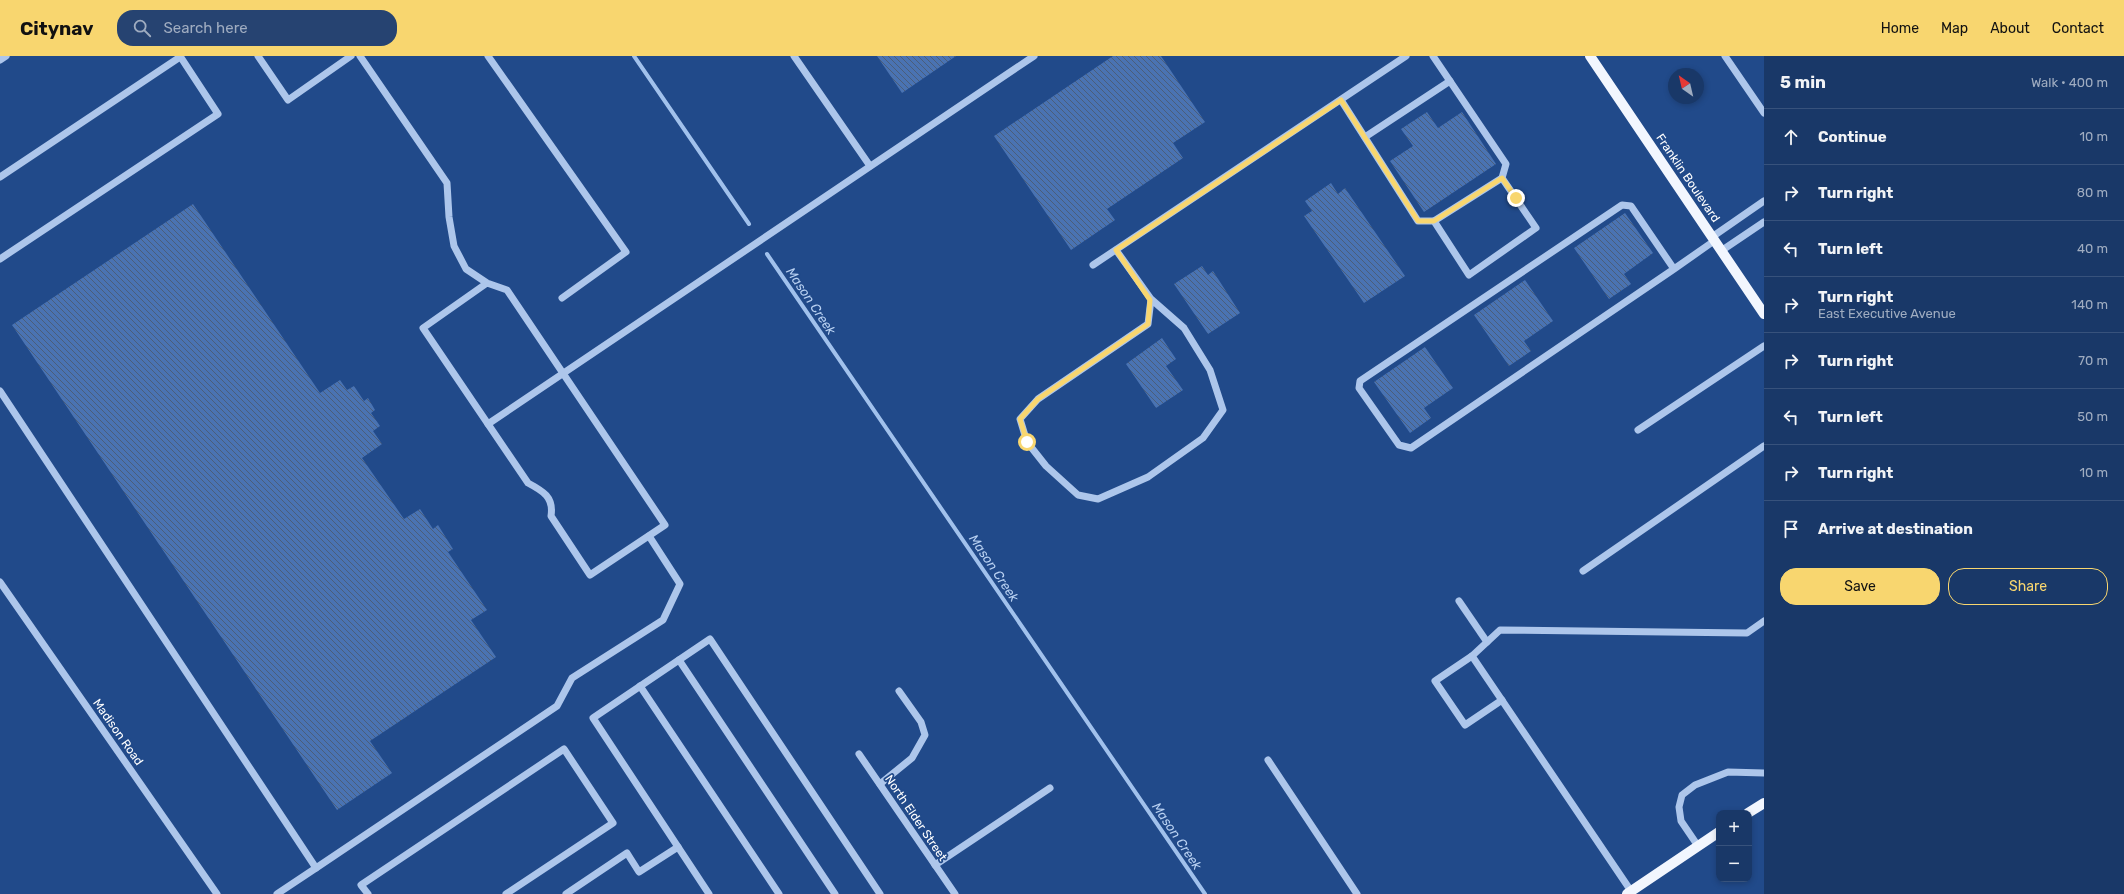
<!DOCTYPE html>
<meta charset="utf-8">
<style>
body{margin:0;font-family:Rubik,sans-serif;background:#264371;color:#f1f3f6}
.controls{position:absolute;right:12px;bottom:12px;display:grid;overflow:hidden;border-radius:8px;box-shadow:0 2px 6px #0003}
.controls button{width:36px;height:36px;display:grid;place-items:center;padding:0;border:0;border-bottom:1px solid #37527c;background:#193868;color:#f1f3f6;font:20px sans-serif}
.compass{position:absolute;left:1668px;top:12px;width:36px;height:36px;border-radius:50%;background:#193868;box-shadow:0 2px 6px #0003;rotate:326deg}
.stop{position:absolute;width:12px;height:12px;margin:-9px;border:3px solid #f8d66f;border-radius:50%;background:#fff}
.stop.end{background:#f8d66f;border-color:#fff;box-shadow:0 1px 4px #0008}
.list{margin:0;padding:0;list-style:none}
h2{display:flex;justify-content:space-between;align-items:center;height:52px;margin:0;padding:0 16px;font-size:17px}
h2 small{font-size:13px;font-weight:400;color:#9facc0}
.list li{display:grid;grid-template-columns:26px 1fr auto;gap:12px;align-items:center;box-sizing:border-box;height:56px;padding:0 16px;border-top:1px solid #37527c}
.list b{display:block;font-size:15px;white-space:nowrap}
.list p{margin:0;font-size:13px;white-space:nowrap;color:#9facc0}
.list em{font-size:13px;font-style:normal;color:#9facc0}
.actions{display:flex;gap:8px;padding:12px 16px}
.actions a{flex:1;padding:9px 0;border:1px solid #f8d66f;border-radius:16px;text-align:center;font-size:14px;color:#f8d66f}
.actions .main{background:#f8d66f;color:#111}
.icon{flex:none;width:22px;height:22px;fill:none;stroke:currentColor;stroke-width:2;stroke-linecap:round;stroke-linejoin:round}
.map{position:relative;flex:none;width:1764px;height:838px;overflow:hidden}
header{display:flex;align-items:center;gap:24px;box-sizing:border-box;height:56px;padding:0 20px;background:#f8d66f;color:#111}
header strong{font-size:19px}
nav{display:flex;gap:22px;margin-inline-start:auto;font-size:14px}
.search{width:280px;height:36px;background:#264371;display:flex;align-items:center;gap:10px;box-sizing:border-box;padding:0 14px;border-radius:16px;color:#9facc0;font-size:15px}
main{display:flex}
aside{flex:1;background:#193868}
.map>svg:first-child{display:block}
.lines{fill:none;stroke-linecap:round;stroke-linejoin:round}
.stream{stroke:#a1c1ec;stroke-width:4}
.building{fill:url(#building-back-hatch)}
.minor{stroke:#adc6eb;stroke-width:7}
.major{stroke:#f2f6fe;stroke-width:10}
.route{stroke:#f8d66f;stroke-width:5}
.labels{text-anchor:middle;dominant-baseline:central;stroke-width:3.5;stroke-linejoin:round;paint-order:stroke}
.street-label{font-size:12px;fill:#fff;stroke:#214a8a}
.water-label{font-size:13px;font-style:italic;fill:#b9d1f2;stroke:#214a8a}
</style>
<header>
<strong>Citynav</strong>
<div class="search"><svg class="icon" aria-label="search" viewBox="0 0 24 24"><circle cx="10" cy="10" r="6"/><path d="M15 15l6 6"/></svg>Search here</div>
<nav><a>Home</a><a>Map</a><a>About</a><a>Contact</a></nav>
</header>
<main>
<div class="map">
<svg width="1764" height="838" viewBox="0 0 1764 838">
<defs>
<pattern id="building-back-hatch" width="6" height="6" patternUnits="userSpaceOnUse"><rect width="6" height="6" fill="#4a73b2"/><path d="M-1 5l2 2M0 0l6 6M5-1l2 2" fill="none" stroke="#4b5e7a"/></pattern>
</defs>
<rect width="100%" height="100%" fill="#214a8a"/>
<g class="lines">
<g class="stream">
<polyline points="634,0 749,168"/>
<polyline points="767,198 1205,838"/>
</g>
</g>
<g class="building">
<polygon points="877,0 956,0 902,37"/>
<polygon points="1113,0 1161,0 1205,66 1173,87 1183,102 1107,153 1115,164 1071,194 994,80"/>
<polygon points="1427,56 1438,72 1462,56 1496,108 1424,156 1390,105 1413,90 1401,73"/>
<polygon points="1331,127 1338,138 1345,132 1405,220 1364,247 1304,160 1312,155 1305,145"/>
<polygon points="193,148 320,337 340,324 347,334 354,330 364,345 368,342 375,354 371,357 380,370 373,375 382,388 362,402 404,463 420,453 433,473 438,469 453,493 448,496 487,554 471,564 496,601 370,685 392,717 337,754 12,269"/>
<polygon points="1625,157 1653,197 1624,218 1631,228 1609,243 1574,192"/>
<polygon points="1202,210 1208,219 1213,215 1240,257 1208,278 1174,228"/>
<polygon points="1525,224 1553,265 1524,285 1531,295 1509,310 1474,259"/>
<polygon points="1162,282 1176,303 1166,310 1183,334 1156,352 1126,308"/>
<polygon points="1425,291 1453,332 1424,352 1431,362 1410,377 1374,326"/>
</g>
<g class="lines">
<g class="minor">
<polyline points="258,0 288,44 351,0"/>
<path d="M360,0L447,127L449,161L454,190L466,213L487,227L507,234L665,469L590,519L551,460C554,441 543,435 528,427L423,272L487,227"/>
<polyline points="488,0 626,196 562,242"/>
<polyline points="794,0 870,110"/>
<polyline points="1725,0 1764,57"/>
<polyline points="0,4 6,0"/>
<polyline points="1341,44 1418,165 1434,165 1469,219 1536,172 1502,122 1506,108 1433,0"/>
<polyline points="1365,81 1450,25"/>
<polyline points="0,121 180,1"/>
<polyline points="1434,165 1502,122"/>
<polyline points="1712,181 1764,145"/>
<polyline points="1116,194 1151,243 1148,268 1038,343 1020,363 1027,386 1046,410 1078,439 1098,443 1148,421 1203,382 1223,354 1210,314 1184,272 1151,243"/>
<polyline points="1721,195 1764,166"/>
<polyline points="0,203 218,58 180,0"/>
<polyline points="1093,209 1406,0"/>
<polyline points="1674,213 1631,150 1622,149 1360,325 1359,332 1399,389 1411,392 1674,213 1714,185"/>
<polyline points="0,335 316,812 277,838"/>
<polyline points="488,368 1034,0"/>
<polyline points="1638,374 1764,290"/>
<polyline points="1583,515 1764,390"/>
<polyline points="0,526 217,838"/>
<polyline points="1459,545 1487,586"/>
<polyline points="1472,600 1631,835"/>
<polyline points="679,604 835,838"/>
<polyline points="640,630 779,838"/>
<polyline points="1502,644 1465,669 1435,625 1472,600 1500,574 1747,577 1764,565"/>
<polyline points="859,698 955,838"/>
<polyline points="1268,704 1357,838"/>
<polyline points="880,728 912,702 925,679 921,666 899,635"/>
<polyline points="1698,790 1681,765 1679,751 1682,739 1695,729 1728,716 1764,717"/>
<polyline points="935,809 1050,732"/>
<polyline points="316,812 557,650 572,622 663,564 680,528 649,480"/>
<polyline points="368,838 361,829 564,693 613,767 506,838"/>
<polyline points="566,838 627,797 639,816 678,791"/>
<polyline points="709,838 593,662 710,583 880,838"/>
</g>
<g class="major">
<polyline points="1590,0 1764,258"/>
<polyline points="1748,757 1764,747"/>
<polyline points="1627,838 1719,776"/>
</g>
</g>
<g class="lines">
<polyline class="route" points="1027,386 1020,363 1038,343 1148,268 1150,244 1116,194 1341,44 1418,165 1434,165 1502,122 1516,142"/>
</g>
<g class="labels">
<g class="street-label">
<text transform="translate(1688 122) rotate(56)">Franklin Boulevard</text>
<text transform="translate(118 676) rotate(55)">Madison Road</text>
<text transform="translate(916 762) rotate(56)">North Elder Street</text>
</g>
<g class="water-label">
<text transform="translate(811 245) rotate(56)">Mason Creek</text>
<text transform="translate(994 512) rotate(56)">Mason Creek</text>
<text transform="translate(1177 780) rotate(56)">Mason Creek</text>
</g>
</g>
</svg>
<div class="controls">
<button>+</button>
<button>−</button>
</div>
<svg class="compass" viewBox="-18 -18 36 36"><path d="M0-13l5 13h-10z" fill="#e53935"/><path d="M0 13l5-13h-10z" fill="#9facc0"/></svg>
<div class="stop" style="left:1027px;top:386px"></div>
<div class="stop end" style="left:1516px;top:142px"></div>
</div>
<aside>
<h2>5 min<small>Walk · 400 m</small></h2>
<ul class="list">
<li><svg class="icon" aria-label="ahead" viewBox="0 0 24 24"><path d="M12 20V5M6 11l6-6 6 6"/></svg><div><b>Continue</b></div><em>10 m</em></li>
<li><svg class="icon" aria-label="right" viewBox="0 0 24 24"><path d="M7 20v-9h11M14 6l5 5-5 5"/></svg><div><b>Turn right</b></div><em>80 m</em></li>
<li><svg class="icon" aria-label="left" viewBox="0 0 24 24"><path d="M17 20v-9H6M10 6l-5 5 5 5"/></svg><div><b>Turn left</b></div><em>40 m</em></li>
<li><svg class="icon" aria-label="right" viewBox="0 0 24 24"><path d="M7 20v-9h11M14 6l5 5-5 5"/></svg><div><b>Turn right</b><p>East Executive Avenue</p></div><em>140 m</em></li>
<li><svg class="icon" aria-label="right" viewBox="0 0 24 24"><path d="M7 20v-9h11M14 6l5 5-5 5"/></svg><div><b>Turn right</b></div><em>70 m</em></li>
<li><svg class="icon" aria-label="left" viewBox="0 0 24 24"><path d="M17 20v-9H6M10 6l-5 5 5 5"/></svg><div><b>Turn left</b></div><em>50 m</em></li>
<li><svg class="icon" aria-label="right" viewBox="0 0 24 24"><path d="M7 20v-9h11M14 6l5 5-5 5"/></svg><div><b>Turn right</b></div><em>10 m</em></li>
<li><svg class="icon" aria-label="arrive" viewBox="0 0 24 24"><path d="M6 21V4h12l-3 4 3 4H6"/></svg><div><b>Arrive at destination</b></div></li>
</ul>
<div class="actions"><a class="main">Save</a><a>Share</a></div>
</aside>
</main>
